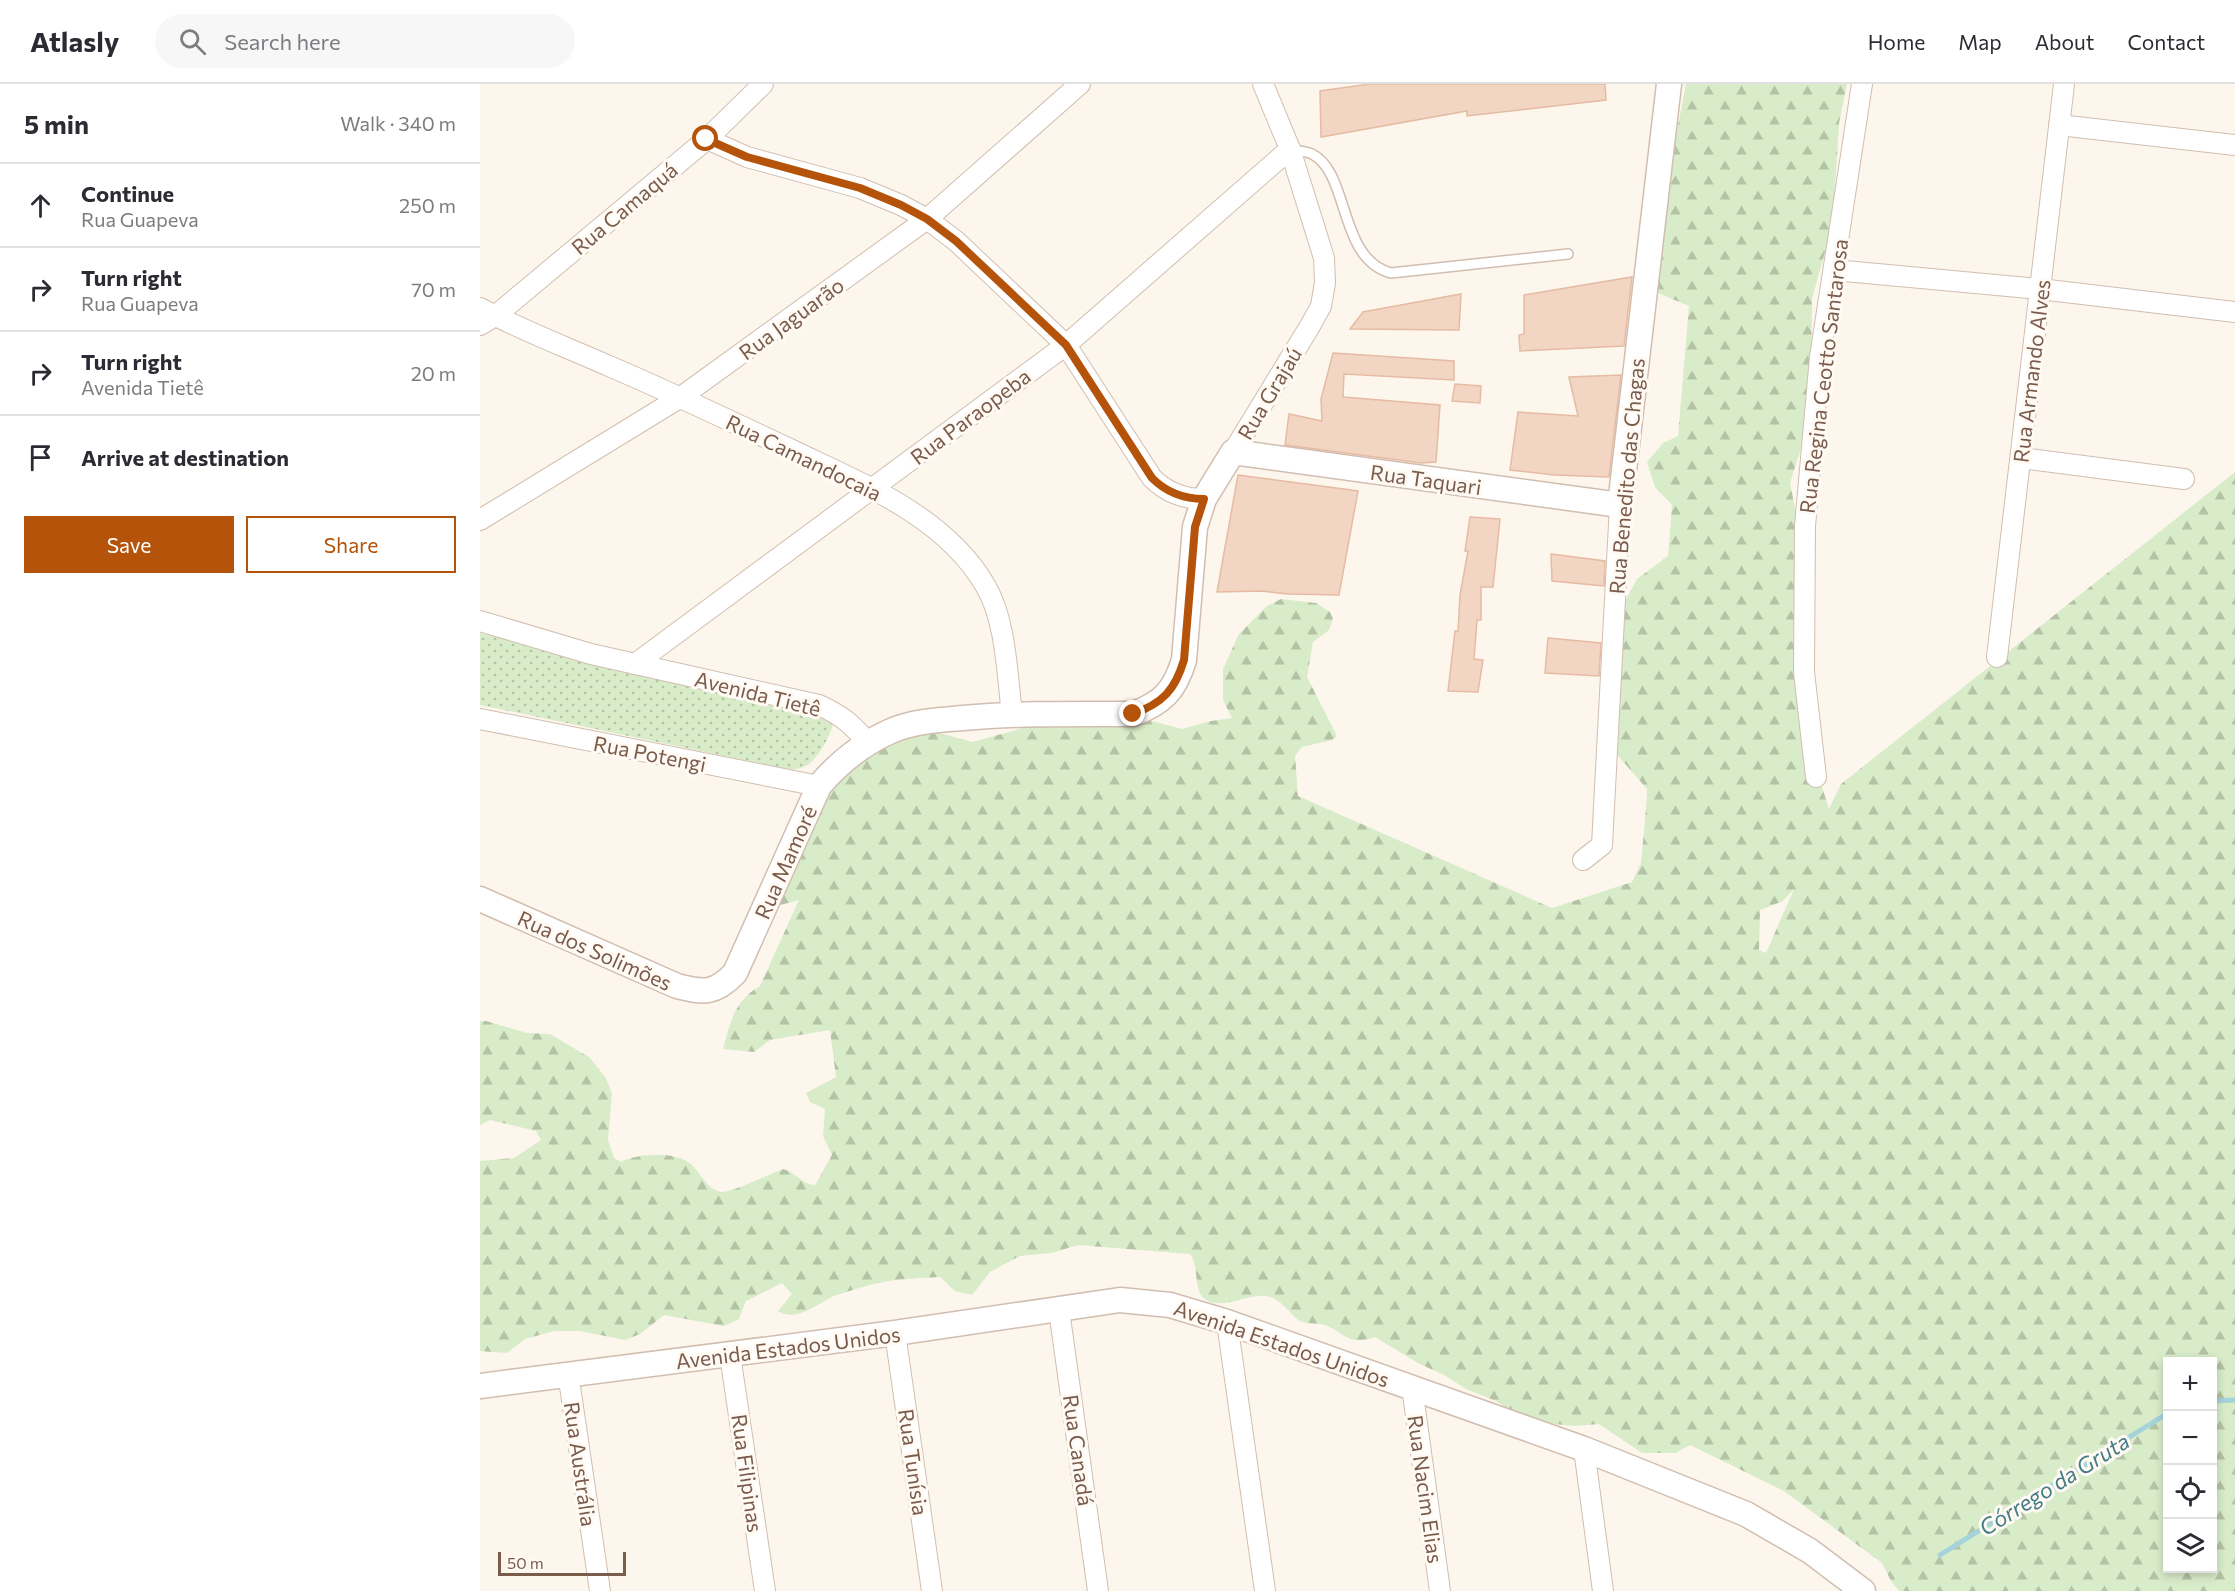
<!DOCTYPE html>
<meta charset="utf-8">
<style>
body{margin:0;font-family:Commissioner,sans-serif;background:#f7f7f7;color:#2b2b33}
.controls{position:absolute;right:18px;bottom:18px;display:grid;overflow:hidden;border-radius:0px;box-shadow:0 3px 9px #0003}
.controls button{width:54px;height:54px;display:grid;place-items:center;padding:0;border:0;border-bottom:2px solid #e1e1e2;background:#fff;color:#2b2b33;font:30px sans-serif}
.scale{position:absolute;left:18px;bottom:15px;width:128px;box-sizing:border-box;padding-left:6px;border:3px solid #7a5c4d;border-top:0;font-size:16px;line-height:21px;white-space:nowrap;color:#7a5c4d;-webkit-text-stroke:4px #fffaf3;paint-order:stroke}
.stop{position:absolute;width:18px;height:18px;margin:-14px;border:4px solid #b45309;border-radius:50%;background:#fff}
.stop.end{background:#b45309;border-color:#fff;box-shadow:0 2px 6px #0008}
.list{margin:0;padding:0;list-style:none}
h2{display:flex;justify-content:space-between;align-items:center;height:78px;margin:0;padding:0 24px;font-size:26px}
h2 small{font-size:20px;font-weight:400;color:#7c7c81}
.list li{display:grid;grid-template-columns:39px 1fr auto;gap:18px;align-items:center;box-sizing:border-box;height:84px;padding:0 24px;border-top:2px solid #e1e1e2}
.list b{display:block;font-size:22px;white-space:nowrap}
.list p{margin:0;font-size:20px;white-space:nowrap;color:#7c7c81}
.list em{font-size:20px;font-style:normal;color:#7c7c81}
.actions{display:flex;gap:12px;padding:18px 24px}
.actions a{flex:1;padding:14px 0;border:2px solid #b45309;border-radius:0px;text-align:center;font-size:21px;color:#b45309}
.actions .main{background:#b45309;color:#fff}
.icon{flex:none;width:33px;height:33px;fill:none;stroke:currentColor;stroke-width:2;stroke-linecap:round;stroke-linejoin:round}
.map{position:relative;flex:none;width:1755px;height:1507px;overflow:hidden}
header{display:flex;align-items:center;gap:36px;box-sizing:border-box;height:84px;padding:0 30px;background:#fff;border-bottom:2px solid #e1e1e2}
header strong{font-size:28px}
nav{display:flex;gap:33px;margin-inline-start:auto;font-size:21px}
.search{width:420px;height:54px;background:#f7f7f7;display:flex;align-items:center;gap:15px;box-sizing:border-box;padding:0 21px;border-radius:33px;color:#7c7c81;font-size:22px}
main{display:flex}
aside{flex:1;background:#fff}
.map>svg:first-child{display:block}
.green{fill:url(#green-dots)}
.forest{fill:url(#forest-firs);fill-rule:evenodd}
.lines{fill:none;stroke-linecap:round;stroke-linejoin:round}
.stream{stroke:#a5d3da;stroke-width:5}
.building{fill:#f3d5c3;stroke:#e6bba3;stroke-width:1.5}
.service-casing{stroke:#d1beb0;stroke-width:12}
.minor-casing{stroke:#d1beb0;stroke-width:22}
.tertiary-casing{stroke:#d1beb0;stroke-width:27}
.service{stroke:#fff;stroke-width:9}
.minor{stroke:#fff;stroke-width:20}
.tertiary{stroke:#fff;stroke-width:24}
.route{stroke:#b45309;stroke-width:8}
.labels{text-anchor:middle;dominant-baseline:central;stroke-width:6;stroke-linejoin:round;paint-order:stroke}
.street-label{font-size:21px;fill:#7a5c4d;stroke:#fffaf3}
.water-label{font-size:22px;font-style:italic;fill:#437c86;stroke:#fffaf3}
</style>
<header>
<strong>Atlasly</strong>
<div class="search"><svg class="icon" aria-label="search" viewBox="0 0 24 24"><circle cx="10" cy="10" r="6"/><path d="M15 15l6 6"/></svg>Search here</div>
<nav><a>Home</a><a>Map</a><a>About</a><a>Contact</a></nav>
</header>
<main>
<aside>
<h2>5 min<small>Walk · 340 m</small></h2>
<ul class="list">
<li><svg class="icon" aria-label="ahead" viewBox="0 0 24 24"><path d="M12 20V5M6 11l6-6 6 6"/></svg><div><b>Continue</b><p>Rua Guapeva</p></div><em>250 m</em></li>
<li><svg class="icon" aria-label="right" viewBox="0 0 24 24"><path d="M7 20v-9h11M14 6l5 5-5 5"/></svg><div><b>Turn right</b><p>Rua Guapeva</p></div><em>70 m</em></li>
<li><svg class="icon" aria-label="right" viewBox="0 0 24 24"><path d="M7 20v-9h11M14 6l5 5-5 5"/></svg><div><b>Turn right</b><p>Avenida Tietê</p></div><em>20 m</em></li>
<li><svg class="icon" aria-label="arrive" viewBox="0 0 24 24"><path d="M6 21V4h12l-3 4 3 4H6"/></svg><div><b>Arrive at destination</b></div></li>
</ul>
<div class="actions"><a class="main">Save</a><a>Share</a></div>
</aside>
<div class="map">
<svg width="1755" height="1507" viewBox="0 0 1755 1507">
<defs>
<pattern id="green-dots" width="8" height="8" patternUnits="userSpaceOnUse" patternTransform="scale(1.5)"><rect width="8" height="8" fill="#d8ecc9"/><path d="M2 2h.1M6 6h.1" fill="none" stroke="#b4c2a5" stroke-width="1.8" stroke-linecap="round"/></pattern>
<pattern id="forest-firs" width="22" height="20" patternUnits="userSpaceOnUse" patternTransform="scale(1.5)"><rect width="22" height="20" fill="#d8ecc9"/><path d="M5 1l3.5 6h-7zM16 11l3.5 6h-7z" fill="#b4c2a5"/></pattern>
</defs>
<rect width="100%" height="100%" fill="#fdf6ec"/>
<path class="green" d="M0,549L160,590L348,632L353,638C352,650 339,672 329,680C323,684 317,685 311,686L0,621Z"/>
<path class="forest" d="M1206,0H1367L1359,39L1353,139L1332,215L1331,333L1310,399L1319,445L1335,681L1349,725L1361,700L1755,388V1507H1419L1411,1497L1402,1479L1304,1407L1210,1361L1196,1369H1162L1119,1340L1094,1342L1065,1339L1038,1331L1016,1317L986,1305L964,1291L938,1279L895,1253C867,1262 867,1250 845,1241C836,1238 826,1241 818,1236C810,1229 800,1215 790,1213C770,1207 745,1227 726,1216C712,1207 720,1182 710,1170L598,1161L571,1169L540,1172L510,1188L492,1211L475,1207L460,1193C437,1194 412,1195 390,1201C378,1204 366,1208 354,1212C338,1219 317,1239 298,1227L312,1210L302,1199L266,1217L259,1235L244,1242L184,1231L160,1250L145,1256L100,1247H74L45,1255L27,1269L0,1267V1077L34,1074L61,1056L56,1047L10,1036L0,1041V937H6L47,949L70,950L109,973L126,994L132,1010L128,1056L134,1074L141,1078C158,1069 197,1067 212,1081C223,1092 226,1105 242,1108C251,1109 292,1089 303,1085C315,1088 323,1101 335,1101L352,1071L343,1052L345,1025L330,1018L326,1009L356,993L350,946L290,956L274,968L243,965C250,939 254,917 280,902L319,816L297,822L337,711L380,670L434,642L492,658L551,642L638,628L702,645L731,637L752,634L743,616V585L759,550L787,522L801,515L836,519L850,528L853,535L849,546L833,558L827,593L857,652L852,656L822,663L815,672L818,712L1072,824L1152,798L1161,779L1167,713V705L1133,666L1135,535L1157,495L1188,472L1192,421L1175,403L1167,378L1183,359L1198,352L1209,222L1159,201L1172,114L1196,52ZM1314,805L1286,869L1279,866L1280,826L1303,817ZM1688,1278H1732V1484H1688Z"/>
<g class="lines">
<g class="stream">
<polyline points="1732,1317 1755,1316"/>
<polyline points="1460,1471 1688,1329"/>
</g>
</g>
<g class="building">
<polygon points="890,0 1125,0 1126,16 987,32 987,27 841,53 840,7"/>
<polygon points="1152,193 1144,262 1040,267 1039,251 1044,250 1044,211"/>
<polygon points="981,210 979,246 870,245 883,228"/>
<polygon points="853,269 974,277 974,296 864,290 863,313 960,321 956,378 941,379 805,361 809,330 842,337 841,315"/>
<polygon points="1141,291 1129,393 1074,391 1030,386 1038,328 1098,332 1089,293"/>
<polygon points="975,300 1001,302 1000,319 972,317"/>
<polygon points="758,391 878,407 859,511 808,510 782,507 737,508"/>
<polygon points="990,433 1020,435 1013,503 1001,503 1001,536 997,536 994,575 1003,576 998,608 968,607 975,547 978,547 980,511 988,467 985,467"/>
<polygon points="1071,470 1125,477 1124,502 1072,497"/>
<polygon points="1068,554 1121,559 1119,592 1065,589"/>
</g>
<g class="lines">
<defs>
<path id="service" d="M810,65C816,67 826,67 832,70C870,89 858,175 911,189L1088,170"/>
<g id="minor">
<polyline points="1579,41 1755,61"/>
<path d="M227,55L267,73L380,104L421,121L447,135L476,157L586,261L672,394C687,409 704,415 724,415"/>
<polyline points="1354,186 1560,205 1755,228"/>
<path d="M0,224C41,246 86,263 129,282C190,308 250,337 310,365C380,399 464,431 505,501C526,535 527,590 532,630"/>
<polyline points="0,241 15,232 227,55 283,0"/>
<polyline points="753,368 830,242 841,222 845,199 844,174 810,65 783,0"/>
<polyline points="1541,374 1704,395"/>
<polyline points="0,436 201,313 447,135 600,0"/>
<path d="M0,537L111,570L339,621C361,631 372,640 387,658"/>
<polyline points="1517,573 1584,0"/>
<polyline points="155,580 586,261 810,65"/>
<polyline points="0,635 339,702"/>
<polyline points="1336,693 1324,588 1325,442 1340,273 1382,0"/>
<polyline points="1103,776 1122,761 1140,421"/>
<polyline points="579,1226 618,1507"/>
<polyline points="747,1238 785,1507"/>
<polyline points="415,1249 452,1507"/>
<polyline points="250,1271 285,1507"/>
<polyline points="88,1289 120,1507"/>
<polyline points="932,1303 960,1507"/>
<polyline points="1104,1365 1123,1507"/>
</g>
<g id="tertiary">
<path d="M0,815L197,902C224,909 235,910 255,889L339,702C360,677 382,660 411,647C434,637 459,636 483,634C540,629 596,630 653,630C683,619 695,606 704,576L715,443L724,415L753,368L1140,421L1189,0"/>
<polyline points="0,1302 415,1249 640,1216 690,1221 747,1238 1104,1365 1266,1430 1330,1467 1383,1507"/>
</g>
</defs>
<use href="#service" class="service-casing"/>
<use href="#minor" class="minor-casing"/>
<use href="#tertiary" class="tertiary-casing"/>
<use href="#service" class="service"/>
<use href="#minor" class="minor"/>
<use href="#tertiary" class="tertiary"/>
</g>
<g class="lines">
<path class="route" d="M226,55L267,73L380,104L421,121L447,135L476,157L586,261L672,394C687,409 704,415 724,415L715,443L704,576C695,606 683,619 653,630"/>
</g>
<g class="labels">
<g class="street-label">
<text transform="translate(144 124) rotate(-40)">Rua Camaquá</text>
<text transform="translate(311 234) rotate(-36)">Rua Jaguarão</text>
<text transform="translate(1551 287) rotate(-83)">Rua Armando Alves</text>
<text transform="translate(1343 292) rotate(-83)">Rua Regina Ceotto Santarosa</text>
<text transform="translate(789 309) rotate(-59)">Rua Grajaú</text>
<text transform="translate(490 332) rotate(-37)">Rua Paraopeba</text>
<text transform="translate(324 373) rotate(26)">Rua Camandocaia</text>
<text transform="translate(1146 392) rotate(-85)">Rua Benedito das Chagas</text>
<text transform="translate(946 395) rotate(8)">Rua Taquari</text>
<text transform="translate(278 609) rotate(14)">Avenida Tietê</text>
<text transform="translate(170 669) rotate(11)">Rua Potengi</text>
<text transform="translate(305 778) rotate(-66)">Rua Mamoré</text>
<text transform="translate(115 866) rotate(24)">Rua dos Solimões</text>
<text transform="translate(802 1259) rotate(19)">Avenida Estados Unidos</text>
<text transform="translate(308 1263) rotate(-7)">Avenida Estados Unidos</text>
<text transform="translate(599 1366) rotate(82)">Rua Canadá</text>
<text transform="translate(434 1378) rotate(82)">Rua Tunísia</text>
<text transform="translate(101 1380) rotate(82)">Rua Austrália</text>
<text transform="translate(268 1389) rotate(82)">Rua Filipinas</text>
<text transform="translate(946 1405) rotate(82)">Rua Nacim Elias</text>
</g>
<g class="water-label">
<text transform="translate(1574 1400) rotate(-32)">Córrego da Gruta</text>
</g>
</g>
</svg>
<div class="controls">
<button>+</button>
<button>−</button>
<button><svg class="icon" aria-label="locate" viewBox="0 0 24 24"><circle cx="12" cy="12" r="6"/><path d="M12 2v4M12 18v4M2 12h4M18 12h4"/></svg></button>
<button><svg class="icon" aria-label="layers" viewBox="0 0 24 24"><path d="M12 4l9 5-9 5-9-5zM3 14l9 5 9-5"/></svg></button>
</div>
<div class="scale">50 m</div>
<div class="stop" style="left:226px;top:55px"></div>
<div class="stop end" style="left:653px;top:630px"></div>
</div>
</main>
